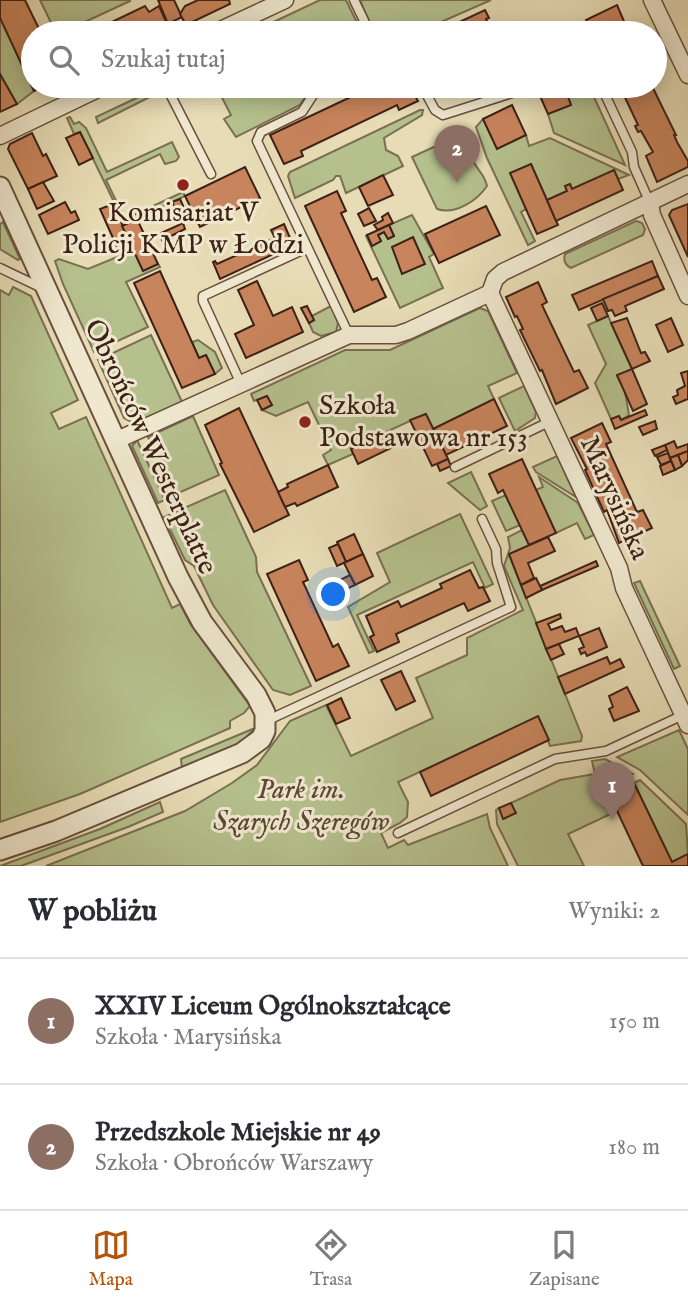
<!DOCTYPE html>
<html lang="pl">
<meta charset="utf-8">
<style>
body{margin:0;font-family:"IM FELL English",serif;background:#f2f2f3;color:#2b2b33}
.you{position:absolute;left:334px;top:595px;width:24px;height:24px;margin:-18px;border:5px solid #fff;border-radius:50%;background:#1a73e8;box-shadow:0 0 0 10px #1a73e833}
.badge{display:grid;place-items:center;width:46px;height:46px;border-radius:50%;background:#b45309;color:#fff;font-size:23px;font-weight:700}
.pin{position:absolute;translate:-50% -58px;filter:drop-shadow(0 2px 4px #0008)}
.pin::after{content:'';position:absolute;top:37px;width:24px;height:21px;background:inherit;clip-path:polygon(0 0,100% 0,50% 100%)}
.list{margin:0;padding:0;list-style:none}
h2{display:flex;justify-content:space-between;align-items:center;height:91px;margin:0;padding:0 28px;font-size:30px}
h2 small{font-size:23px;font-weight:400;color:#7c7c81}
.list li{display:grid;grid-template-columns:46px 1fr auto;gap:21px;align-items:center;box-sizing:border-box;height:126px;padding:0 28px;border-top:2px solid #e1e1e2}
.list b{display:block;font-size:26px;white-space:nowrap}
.list p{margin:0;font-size:23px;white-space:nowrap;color:#7c7c81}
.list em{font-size:23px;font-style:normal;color:#7c7c81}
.icon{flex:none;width:38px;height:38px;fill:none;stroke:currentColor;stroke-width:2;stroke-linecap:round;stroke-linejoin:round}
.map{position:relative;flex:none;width:688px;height:866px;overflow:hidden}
.search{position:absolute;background:#fff;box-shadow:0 4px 18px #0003;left:21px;right:21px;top:21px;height:77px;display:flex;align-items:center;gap:18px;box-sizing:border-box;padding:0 24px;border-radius:38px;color:#7c7c81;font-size:26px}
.sheet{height:343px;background:#fff}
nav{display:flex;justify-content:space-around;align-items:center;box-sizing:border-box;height:98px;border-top:2px solid #e1e1e2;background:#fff;font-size:19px;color:#7c7c81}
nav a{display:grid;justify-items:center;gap:4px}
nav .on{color:#b45309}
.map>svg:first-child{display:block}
.green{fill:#b5c08d;stroke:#797052;stroke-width:2}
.building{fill:#c8845c;stroke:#3d2016;stroke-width:2}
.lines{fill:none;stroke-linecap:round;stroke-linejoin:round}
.service-casing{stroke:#684f3e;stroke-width:11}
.minor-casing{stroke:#684f3e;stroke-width:19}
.tertiary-casing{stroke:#684f3e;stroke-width:23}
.service{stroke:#efe8cf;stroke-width:8}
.minor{stroke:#efe8cf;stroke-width:16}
.tertiary{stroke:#efe8cf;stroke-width:19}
.poi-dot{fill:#8f2418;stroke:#efe8cf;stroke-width:2.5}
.labels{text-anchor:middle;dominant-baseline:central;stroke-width:6;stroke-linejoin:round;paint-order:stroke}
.poi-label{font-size:28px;fill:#3d2016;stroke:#efe8cf}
.street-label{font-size:28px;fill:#3d2016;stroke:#efe8cf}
.park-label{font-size:28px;font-style:italic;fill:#5b4834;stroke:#efe8cf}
</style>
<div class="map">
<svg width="688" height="866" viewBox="0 0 688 866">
<rect width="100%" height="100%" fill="#e7dcb5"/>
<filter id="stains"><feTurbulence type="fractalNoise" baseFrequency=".00286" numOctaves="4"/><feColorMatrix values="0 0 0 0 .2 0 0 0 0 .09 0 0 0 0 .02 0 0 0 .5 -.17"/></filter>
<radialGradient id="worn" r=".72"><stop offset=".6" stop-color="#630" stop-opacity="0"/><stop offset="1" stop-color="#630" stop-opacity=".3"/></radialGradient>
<g class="green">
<polygon points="40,0 130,0 130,1 61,33 56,33"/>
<polygon points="320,0 346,0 362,33 250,33"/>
<polygon points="360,0 491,0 416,33 374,33"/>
<polygon points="0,18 34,91 17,104 0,74"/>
<polygon points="216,86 312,86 300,105 236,137 224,119 231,115"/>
<polygon points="560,86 589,86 625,165 554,133 548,114 571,105 567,94 562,96 558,89 540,96 538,93"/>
<polygon points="147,93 152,96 98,123 96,117"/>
<polygon points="420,110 423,110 422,115 384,138 386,150 398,156 403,166 346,193 340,176 336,176 333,180 295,198 288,176 290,172"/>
<polygon points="70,117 74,124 79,122 86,128 107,172 172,142 179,157 176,161 165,164 160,154 106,180 125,219 183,192 185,196 122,226 114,202 80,132 74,134 67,118"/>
<polygon points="483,119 497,149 526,135 529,146 550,138 629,175 618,179 614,170 572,189 570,184 565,186 567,191 547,200 531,164 511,173 526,209 521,212 535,241 528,245 487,158 476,127"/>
<path d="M462,134C470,140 469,146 471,155C473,167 485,173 487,186C477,201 455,215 437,209L412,157Z"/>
<polygon points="412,215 434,254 429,257 443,288 400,308 366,236 367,235 373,245 381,241 378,235 384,232 388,239 394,236 389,225"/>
<path d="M636,221L642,223L645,229L643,235L571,268C565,265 563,261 565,254Z"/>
<polygon points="3,222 20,259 18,260 0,249 0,224"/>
<polygon points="134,250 143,271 158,264 160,267 126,282 148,327 94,352 63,284 55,261 59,259 88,269"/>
<polygon points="13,287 31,296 78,400 51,413 59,429 86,417 172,608 180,604 191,625 250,706 244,713 230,721 230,728 80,794 0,822 0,290 9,295"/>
<polygon points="331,306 338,323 336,332 321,336 313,332 309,323 314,320 312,316"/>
<polygon points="480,308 488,311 517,373 488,386 494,399 433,429 425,414 351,448 353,454 328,465 323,455 331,450 308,402 276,416 262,410 272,405 267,396 254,401 251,394 345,350 390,350"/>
<polygon points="608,316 632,369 617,376 625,392 629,415 621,420 619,416 611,419 595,383 606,364 588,325"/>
<polygon points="151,335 183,404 137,425 124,418 98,360"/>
<polygon points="198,340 215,352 222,368 215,374 206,355 199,358 192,342"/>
<polygon points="524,386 536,412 535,418 515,431 499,398"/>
<polygon points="193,416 219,475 174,495 148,437"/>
<polygon points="137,440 165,500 158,503 132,446"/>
<polygon points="557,456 576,497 536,472 533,467"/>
<polygon points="471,472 487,506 480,510 448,483"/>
<polygon points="539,477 578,503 594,535 585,539 577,523 556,533 536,490 543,487"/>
<polygon points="225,490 256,557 257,572 311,686 290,695 273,690 213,605 194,566 185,560 164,517"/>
<polygon points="506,495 520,525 506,531 492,501"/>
<polygon points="460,514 493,584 485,588 473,562 357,615 374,651 369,653 348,607 390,582 377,553"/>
<polygon points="522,530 529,545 509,555 582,736 581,741 550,746 538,717 398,782 408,802 407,817 400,823 381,833 388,848 404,840 408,845 487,814 490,828 508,866 46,866 185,811 232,783 257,765 290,721 326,705 351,756 433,718 416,678 467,655 467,638 523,610 504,566 510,548 508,537"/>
<polygon points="640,581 680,666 674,669 634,583"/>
<polygon points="255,728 242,742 182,768 181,759"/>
<polygon points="679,730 688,749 688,815 640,770 617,757"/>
<polygon points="605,759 633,774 606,787 617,811 568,834 584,866 518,866 497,824 496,810 499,808 504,819 515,813 511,803 560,780 595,774 592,761"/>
<polygon points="640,780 686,824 688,854 672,862 634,783"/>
<polygon points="160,802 163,812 128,827 21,866 0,866 100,829"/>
</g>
<g class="building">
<polygon points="0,0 25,0 41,33 33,33 33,86 46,86 34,91 0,18"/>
<polygon points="158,0 174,0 182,17 168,24"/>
<polygon points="198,0 229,0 230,4 186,25 180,14 185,6"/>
<polygon points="617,5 629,33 592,33 586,20"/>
<polygon points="145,6 149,12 159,6 169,28 157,33 89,33"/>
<polygon points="485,10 489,18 486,19 493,33 436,33"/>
<polygon points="0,74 17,104 0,112"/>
<polygon points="374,86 410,86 418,101 399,110 397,105 301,151 303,156 284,164 270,135"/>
<polygon points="616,86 652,86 676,135 674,135 677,142 688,161 688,167 657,182 646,156 653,152 641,131 638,132 635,126 638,125 620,87 617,88"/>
<polygon points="559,89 562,96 567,94 571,105 548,114 540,96"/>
<polygon points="512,105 526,135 497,149 483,119"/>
<polygon points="80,132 93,158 79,165 66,138"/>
<polygon points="32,133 43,156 46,154 57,176 28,189 8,149 10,144"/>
<polygon points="531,164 558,225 537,234 510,173"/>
<polygon points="245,167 260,198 200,227 185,196"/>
<polygon points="614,170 623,190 556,221 547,200 567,191 565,186 570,184 572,189"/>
<polygon points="383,175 393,195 368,206 359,187"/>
<polygon points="43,182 54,201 37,209 28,189"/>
<polygon points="337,191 346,211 341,213 372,280 377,278 386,297 354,312 305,206"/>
<polygon points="180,199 185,210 178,214 172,202"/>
<polygon points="65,202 71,213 75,211 79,220 48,234 39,215"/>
<polygon points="113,204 134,250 121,256 100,209"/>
<polygon points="688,204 688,257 669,215 672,210"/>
<polygon points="486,206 500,235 439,263 425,234"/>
<polygon points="369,208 376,221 364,226 358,214"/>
<polygon points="388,213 393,223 378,230 374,225 383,220 382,217"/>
<polygon points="137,219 158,264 143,271 122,226"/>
<polygon points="183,223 185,229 169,237 171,241 164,244 159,234"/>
<polygon points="284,224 293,245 220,279 213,262 215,261 217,264 275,238 271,230"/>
<polygon points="389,225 394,236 388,239 384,232 378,235 381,241 372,246 367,235"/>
<polygon points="413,237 425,264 402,274 392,247"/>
<polygon points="652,261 658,276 579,310 572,295"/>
<polygon points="160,271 199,358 206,355 215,374 182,388 134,283"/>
<polygon points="658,276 664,289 625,306 627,311 615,316 612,310 608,311 603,299"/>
<polygon points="257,281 273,316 292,307 303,332 246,358 235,334 254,325 238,290"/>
<polygon points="538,282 547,302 542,305 574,372 579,370 588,388 556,404 542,370 540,371 520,330 523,329 517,316 515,317 506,297"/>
<polygon points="602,303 608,316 597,321 591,308"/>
<polygon points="307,306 314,320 309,323 301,308"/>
<polygon points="627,318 641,353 645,352 650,361 632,369 611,323"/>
<polygon points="671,318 683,345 668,352 656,325"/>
<polygon points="632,369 647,404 633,411 617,375"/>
<polygon points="688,371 688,399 676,404 673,397 678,395 677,390 685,386 681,373"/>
<polygon points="267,396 272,405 262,410 257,400"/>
<polygon points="494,399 507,426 446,455 433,429"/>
<polygon points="239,408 289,515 254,532 220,464 222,463 205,425"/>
<polygon points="645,410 647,415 615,429 611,419 619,416 621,420"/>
<polygon points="426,414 448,459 432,466 410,420"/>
<polygon points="655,421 657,429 643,435 639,427"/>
<polygon points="602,423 611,442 606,444 637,512 643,510 652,528 619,543 607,510 604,512 585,470 587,469 571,438"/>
<polygon points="388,432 395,446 358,464 351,449"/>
<polygon points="674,441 677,448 688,444 688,451 670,458 665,445"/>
<polygon points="665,445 667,450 655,456 652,450"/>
<polygon points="688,451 688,460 682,466 678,455"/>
<polygon points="668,453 671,461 661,465 657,457"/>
<polygon points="678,455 682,466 675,470 670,458"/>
<polygon points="448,459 451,466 440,471 437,464"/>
<polygon points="522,459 556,533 529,545 503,490 498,493 489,474"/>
<polygon points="671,461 675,470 663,475 660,466"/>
<polygon points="328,465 338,487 297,506 295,503 285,507 278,492 288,487 287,484"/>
<polygon points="354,534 363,554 346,562 337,542"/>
<polygon points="548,537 555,551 528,563 534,578 521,585 509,554"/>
<polygon points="338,544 346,562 337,566 329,548"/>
<polygon points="363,554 373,576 355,585 344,563"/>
<polygon points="299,560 308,580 303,582 333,647 338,644 349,666 316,681 267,574"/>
<polygon points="596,561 598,566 542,590 540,586"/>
<polygon points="470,570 479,588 483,587 490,601 468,611 464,603 396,634 399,642 377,652 370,637 374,635 366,616 398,601 401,607 442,588 440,584"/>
<polygon points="350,575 355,585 331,596 326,587"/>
<polygon points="536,578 542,590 526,598 521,585"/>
<polygon points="560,614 561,618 548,624 551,630 562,626 565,632 576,628 579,636 546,649 536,623"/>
<polygon points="599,628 607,647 587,656 585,652 581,654 579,649 584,647 579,636"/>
<polygon points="559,644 564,654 551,660 546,649"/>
<polygon points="607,657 610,664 620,659 624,667 565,694 558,677"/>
<polygon points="401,671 415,701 396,710 381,680"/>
<polygon points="627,687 639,711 614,721 609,709 613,707 609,696"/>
<polygon points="341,698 350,718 336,724 327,705"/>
<polygon points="538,716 549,740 431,796 420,772"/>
<polygon points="634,783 672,862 688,854 688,866 643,866 609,794"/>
<polygon points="511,803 516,813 503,819 499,808"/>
</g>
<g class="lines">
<defs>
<g id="service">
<polyline points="354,0 370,33"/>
<polyline points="166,86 211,174"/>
<polyline points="323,86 317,89 302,112 261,132 257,141 349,335"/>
<polyline points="422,86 435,110 443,115 534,86"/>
<polyline points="601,86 632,152 634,167 650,203"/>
<polyline points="0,268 44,289"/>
<polyline points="241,384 203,301 203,296 307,248"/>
<polyline points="455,467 551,421"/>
<polyline points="266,721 511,607 497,563 496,549 482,519"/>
<polyline points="398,833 555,759 606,751 683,715"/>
</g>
<g id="minor">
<polyline points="652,0 688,75"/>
<polyline points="214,33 285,0"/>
<polyline points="0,136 104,86"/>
<polyline points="650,203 652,215 688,296"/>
<polyline points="490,293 619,568 624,588 688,725"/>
<polyline points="115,441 349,335 396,335 408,331 490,293 495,279 503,272 688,184"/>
</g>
<polyline id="tertiary" points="0,187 178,577 202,622 256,695 265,713 265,731 261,739 242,753 56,831 0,850"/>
</defs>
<use href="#service" class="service-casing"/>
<use href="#minor" class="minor-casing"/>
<use href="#tertiary" class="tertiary-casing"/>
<use href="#service" class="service"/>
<use href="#minor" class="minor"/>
<use href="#tertiary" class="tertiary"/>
</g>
<g class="poi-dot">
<circle cx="183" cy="185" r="7"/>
<circle cx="305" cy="422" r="7"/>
</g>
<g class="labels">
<g class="poi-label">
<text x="183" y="213">Komisariat V<tspan x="183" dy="32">Policji KMP w Łodzi</tspan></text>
<text x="319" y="406" text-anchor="start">Szkoła<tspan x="319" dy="32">Podstawowa nr 153</tspan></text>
</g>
<g class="street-label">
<text transform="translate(150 447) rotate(65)">Obrońców Westerplatte</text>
<text transform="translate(614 498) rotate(66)">Marysińska</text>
</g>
<g class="park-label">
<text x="301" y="790">Park im.<tspan x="301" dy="32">Szarych Szeregów</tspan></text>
</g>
</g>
<rect width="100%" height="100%" filter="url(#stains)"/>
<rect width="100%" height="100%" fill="url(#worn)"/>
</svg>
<div class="you"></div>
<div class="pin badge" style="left:612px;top:820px;background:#8d6e63">1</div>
<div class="pin badge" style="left:457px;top:183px;background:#8d6e63">2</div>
<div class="search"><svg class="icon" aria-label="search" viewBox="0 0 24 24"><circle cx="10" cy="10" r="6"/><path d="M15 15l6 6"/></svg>Szukaj tutaj</div>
</div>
<section class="sheet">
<h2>W pobliżu<small>Wyniki: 2</small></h2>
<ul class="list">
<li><span class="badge" style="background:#8d6e63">1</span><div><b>XXIV Liceum Ogólnokształcące</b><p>Szkoła · Marysińska</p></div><em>150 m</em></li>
<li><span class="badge" style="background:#8d6e63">2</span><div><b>Przedszkole Miejskie nr 49</b><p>Szkoła · Obrońców Warszawy</p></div><em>180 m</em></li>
</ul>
</section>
<nav>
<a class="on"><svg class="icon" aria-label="map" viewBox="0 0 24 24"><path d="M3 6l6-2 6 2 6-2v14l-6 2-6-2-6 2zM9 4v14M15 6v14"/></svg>Mapa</a>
<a><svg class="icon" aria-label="directions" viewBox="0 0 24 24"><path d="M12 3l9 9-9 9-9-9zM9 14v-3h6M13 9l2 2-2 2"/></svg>Trasa</a>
<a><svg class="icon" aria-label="saved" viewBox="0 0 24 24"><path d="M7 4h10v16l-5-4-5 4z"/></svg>Zapisane</a>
</nav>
